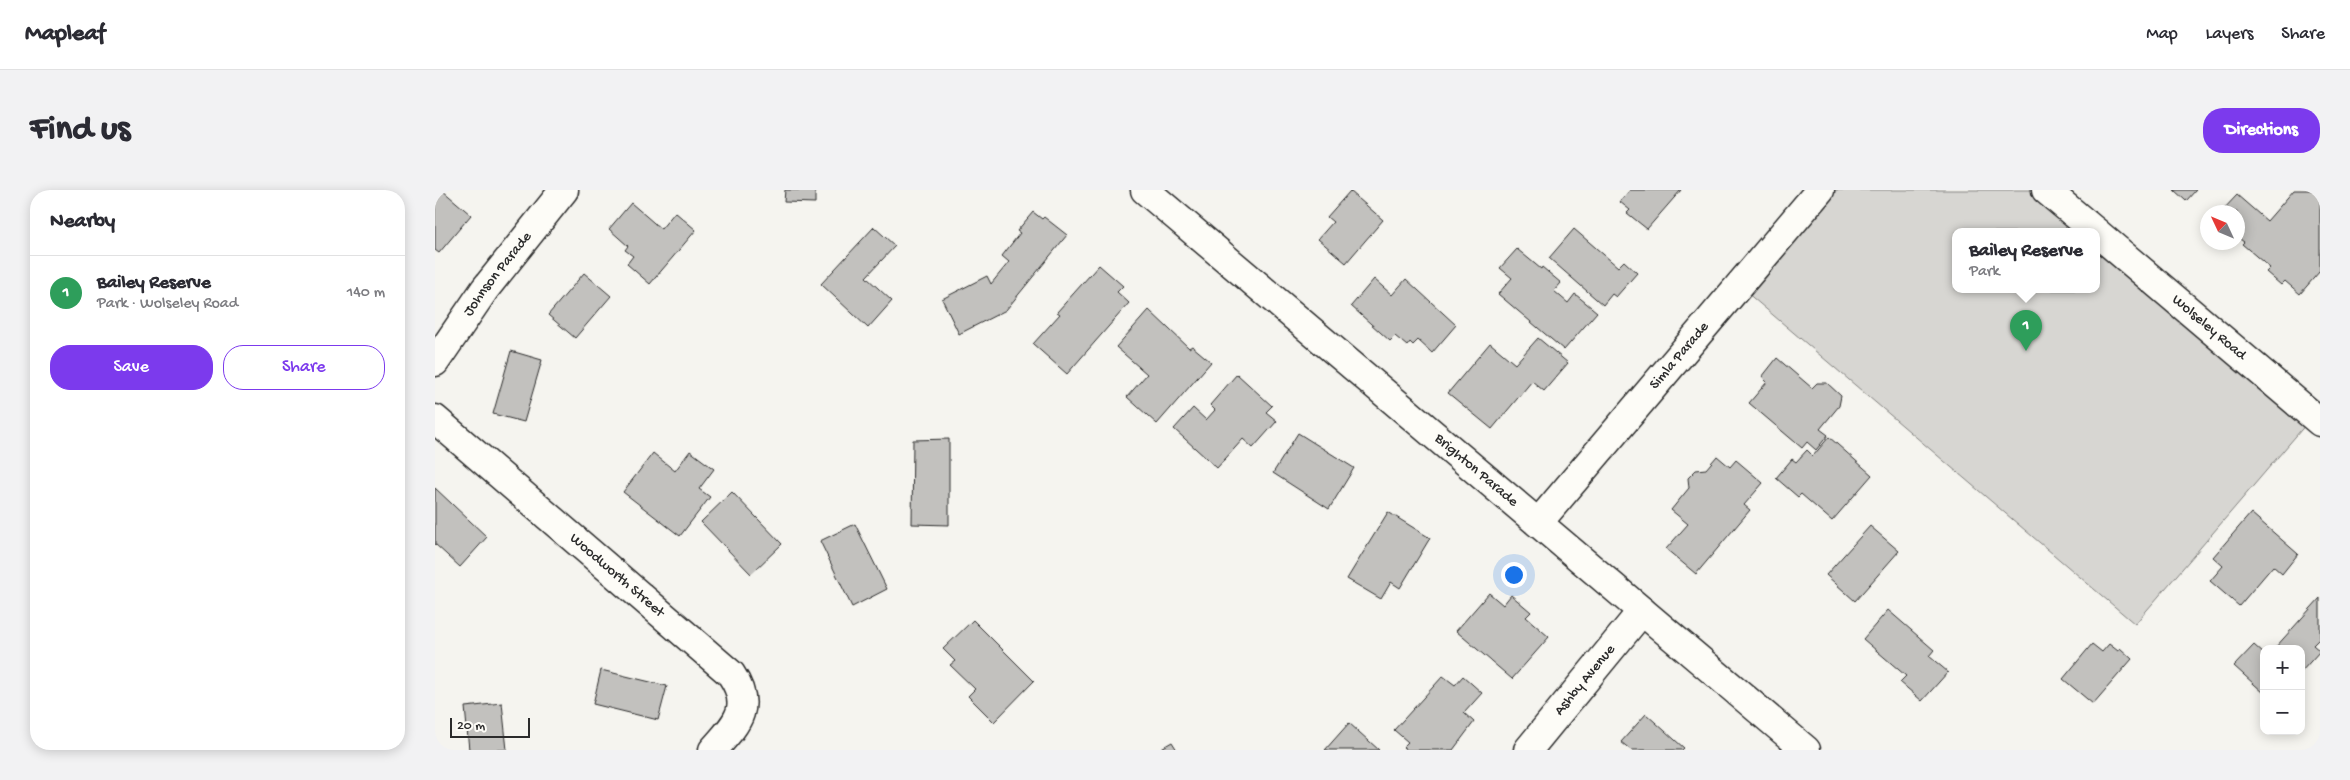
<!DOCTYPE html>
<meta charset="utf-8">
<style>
body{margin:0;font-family:"Gochi Hand",sans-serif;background:#f2f2f3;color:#2b2b33}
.controls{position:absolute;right:15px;bottom:15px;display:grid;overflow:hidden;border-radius:10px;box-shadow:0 2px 12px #0003}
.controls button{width:45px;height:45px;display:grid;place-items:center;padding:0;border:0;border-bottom:1px solid #e1e1e2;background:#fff;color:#2b2b33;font:25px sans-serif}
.compass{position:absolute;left:1765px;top:15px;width:45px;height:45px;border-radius:50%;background:#fff;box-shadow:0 2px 12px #0003;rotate:314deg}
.scale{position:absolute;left:15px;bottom:12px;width:80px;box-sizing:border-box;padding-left:5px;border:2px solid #2b2b2b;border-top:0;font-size:14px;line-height:18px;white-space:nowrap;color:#2b2b2b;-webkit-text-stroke:4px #fdfcf7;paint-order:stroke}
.you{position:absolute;left:1078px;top:384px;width:18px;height:18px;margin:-12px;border:4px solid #fff;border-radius:50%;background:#1a73e8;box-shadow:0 0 0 8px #1a73e833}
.badge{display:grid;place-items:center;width:32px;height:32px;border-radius:50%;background:#7c3aed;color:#fff;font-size:16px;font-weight:700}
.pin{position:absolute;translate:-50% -41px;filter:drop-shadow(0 1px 2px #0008)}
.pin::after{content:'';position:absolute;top:26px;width:18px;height:15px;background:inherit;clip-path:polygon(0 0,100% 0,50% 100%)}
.popup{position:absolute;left:1517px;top:38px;width:148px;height:65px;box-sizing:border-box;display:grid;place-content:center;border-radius:10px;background:#fff;filter:drop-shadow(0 1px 4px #0005);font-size:16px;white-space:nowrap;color:#7c7c81}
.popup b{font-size:19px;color:#2b2b33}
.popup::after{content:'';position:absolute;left:50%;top:100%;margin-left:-10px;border:10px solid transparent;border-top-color:#fff}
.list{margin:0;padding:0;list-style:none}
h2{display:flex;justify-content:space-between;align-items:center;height:65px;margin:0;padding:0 20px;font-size:21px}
h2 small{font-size:16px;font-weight:400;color:#7c7c81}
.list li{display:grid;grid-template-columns:32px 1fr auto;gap:15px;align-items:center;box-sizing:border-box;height:75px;padding:0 20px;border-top:1px solid #e1e1e2}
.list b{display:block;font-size:19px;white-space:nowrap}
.list p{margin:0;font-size:16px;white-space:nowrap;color:#7c7c81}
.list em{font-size:16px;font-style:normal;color:#7c7c81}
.actions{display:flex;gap:10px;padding:15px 20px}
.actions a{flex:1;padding:11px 0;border:1px solid #7c3aed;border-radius:20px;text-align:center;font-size:18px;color:#7c3aed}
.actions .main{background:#7c3aed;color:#fff}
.map{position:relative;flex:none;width:1885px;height:560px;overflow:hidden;border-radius:20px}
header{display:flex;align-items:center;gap:30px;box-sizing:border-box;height:70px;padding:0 25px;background:#fff;border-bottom:1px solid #e1e1e2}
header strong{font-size:24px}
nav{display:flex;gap:28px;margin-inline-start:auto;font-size:18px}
.intro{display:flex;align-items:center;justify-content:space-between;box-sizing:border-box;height:120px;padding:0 30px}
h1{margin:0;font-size:35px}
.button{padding:12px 22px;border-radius:20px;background:#7c3aed;color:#fff;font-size:18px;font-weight:700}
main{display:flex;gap:30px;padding:0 30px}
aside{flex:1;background:#fff;border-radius:20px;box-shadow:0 2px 12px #0003}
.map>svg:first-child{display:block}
.green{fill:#d7d6d2;stroke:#81807e}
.building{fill:#c2c1be;stroke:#2b2b2b}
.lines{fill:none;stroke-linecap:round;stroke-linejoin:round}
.minor-casing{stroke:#2b2b2b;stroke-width:31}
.minor{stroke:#fdfcf7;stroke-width:28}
.labels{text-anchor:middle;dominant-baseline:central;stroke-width:5;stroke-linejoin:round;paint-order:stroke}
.street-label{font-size:15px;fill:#2b2b2b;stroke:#fdfcf7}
</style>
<header>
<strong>Mapleaf</strong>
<nav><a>Map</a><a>Layers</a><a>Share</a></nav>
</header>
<div class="intro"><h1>Find us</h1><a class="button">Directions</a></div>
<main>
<aside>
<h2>Nearby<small></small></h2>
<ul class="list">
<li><span class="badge" style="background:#2e9e5b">1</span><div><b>Bailey Reserve</b><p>Park · Wolseley Road</p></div><em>140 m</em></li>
</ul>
<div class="actions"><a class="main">Save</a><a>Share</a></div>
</aside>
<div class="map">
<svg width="1885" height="560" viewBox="0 0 1885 560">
<rect width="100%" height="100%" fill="#f5f4ef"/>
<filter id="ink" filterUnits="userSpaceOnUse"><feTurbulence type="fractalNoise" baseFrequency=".02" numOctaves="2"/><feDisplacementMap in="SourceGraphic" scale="10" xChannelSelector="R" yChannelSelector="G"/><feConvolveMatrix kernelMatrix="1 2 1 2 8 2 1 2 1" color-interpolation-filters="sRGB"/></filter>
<g filter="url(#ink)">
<polygon class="green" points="1385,0 1611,0 1661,42 1521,42 1521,100 1661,100 1661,42 1878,226 1700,434 1304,96"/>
<g class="building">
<polygon points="0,0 7,0 36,25 4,63 0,60"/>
<polygon points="350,0 380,0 380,13 349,12"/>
<polygon points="1195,0 1246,0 1212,39 1192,23 1195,20 1185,12"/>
<polygon points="1739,0 1761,0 1751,11"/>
<polygon points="1859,0 1885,0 1885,81 1865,104 1850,91 1846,95 1831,82 1835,78 1807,54 1809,52 1802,47 1802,22 1786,22 1802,5 1832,31"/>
<polygon points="915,1 948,30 911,73 883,49 898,32 892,27"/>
<polygon points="196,13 226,39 240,22 261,40 215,94 192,74 198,66 190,60 193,56 174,39"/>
<polygon points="598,22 607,29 609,27 632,45 571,120 524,144 507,109 552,86 556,94 574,72 567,66 585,43 582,41"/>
<polygon points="439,37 460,56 431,87 457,111 433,138 386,94"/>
<polygon points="1139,39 1183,77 1189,71 1202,83 1181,107 1177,104 1168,115 1114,68"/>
<polygon points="1082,59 1106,79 1107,77 1126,93 1119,101 1133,113 1140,104 1162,122 1129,160 1063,104 1077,88 1065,78"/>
<polygon points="664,75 688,96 682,102 694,113 632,184 598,154 625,124 622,122"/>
<polygon points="149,83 176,106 140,148 113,125"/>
<polygon points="939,89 957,105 971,89 1021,135 997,163 983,150 978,155 975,152 972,156 960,146 955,151 916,116"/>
<polygon points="714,120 754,158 757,156 776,172 722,234 692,207 712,184 681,157"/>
<polygon points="1103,148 1133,173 1109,201 1097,191 1057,239 1013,203 1055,153 1080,174"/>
<polygon points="76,161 107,170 89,232 58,224"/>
<polygon points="1342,168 1377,198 1382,193 1392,193 1406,206 1404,216 1385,239 1393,245 1381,260 1372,252 1367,258 1314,213 1332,192 1327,187"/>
<polygon points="802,184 837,216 831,222 842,231 818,258 808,249 782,278 739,239 758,218 771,230 780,220 775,215"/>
<polygon points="863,243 919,278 894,319 838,283"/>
<polygon points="1394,247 1437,285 1397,331 1366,304 1363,307 1341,288 1357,269 1361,272 1372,260 1378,266"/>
<polygon points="514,249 514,335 477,334 478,250"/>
<polygon points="255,261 279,279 264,299 275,307 245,346 188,302 218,263 240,281"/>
<polygon points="1282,266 1295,277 1301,270 1328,293 1309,315 1315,320 1261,384 1231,359 1253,334 1236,320 1254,298 1253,288 1261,280 1271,279"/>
<polygon points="0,298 52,347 25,377 0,354"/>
<polygon points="297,302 347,354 316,384 266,332"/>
<polygon points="953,322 995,348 965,398 956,392 946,409 912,389"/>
<polygon points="1816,323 1863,364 1847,384 1838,376 1804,416 1775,391 1788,376 1778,367"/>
<polygon points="420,334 452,399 417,417 385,351"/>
<polygon points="1435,336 1464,361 1420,411 1391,385"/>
<polygon points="1054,403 1068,415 1076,405 1096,422 1091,427 1114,447 1077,489 1021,441"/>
<polygon points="1885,408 1885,448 1878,455 1885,461 1866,482 1866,459 1839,459"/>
<polygon points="1453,420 1499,460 1494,466 1513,482 1487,511 1465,492 1471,486 1428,449"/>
<polygon points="538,430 599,491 559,532 533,506 540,499 515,475 520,471 508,459"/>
<polygon points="1657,454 1667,462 1674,454 1683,461 1685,458 1697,469 1658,514 1628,489"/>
<polygon points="1819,455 1829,464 1829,503 1799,476"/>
<polygon points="166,480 232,496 223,530 158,514"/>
<polygon points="1008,486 1020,495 1028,486 1047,503 1029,523 1039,532 1018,560 972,560 968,557 973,552 959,540"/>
<polygon points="67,513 72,560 34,560 30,517"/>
<polygon points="1211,524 1249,558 1247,560 1196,560 1186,552"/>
<polygon points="914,533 944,560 890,560"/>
<polygon points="737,552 742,560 723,560"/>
</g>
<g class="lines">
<defs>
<g id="minor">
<path id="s1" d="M710,0L1371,560"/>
<polyline points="1611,0 1661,42"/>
<path id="s2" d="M1661,42L1885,232"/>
<path id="s3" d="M0,172L50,99L129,0"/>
<path id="s4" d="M0,229L296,484C319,518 301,534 278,560"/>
<path id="s5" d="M1103,333L1385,0"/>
<path id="s6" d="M1093,560L1207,421"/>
</g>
</defs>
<use href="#minor" class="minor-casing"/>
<use href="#minor" class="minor"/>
</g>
</g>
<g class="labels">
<g class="street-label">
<text stroke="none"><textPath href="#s3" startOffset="108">Johnson Parade</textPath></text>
<text stroke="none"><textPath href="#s2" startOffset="148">Wolseley Road</textPath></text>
<text stroke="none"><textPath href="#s5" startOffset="219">Simla Parade</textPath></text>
<text stroke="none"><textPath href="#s1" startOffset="434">Brighton Parade</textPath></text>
<text stroke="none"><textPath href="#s4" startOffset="240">Woodworth Street</textPath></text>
<text stroke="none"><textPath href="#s6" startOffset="90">Ashby Avenue</textPath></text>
</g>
</g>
</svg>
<div class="controls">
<button>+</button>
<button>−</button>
</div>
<svg class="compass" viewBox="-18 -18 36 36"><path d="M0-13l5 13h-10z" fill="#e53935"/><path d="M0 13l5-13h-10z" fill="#7c7c81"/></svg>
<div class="scale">20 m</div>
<div class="you"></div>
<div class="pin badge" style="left:1591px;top:161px;background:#2e9e5b">1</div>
<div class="popup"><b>Bailey Reserve</b>Park</div>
</div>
</main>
